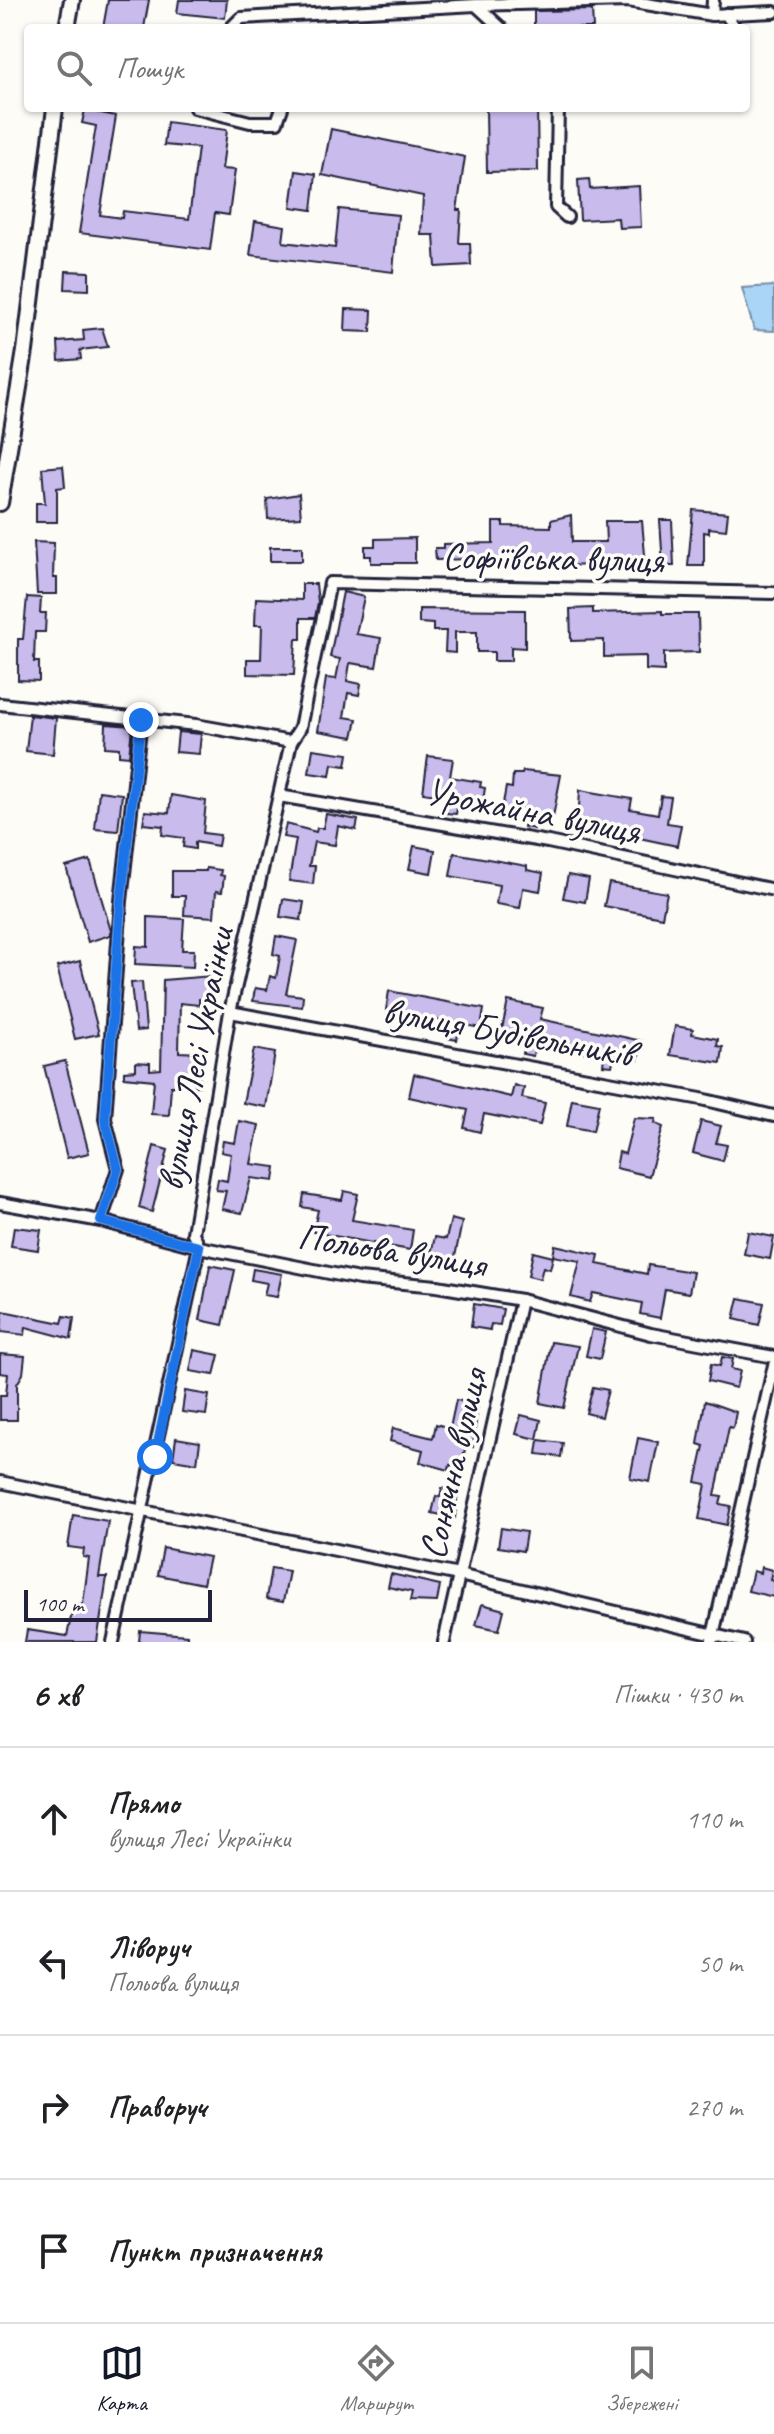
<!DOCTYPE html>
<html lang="uk">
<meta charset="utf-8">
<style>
body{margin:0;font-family:Caveat,sans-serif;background:#f6f6f6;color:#202124}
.scale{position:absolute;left:24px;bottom:20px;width:188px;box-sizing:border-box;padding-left:8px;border:4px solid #22223b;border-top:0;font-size:22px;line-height:28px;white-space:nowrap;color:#22223b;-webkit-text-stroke:6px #fdfcf7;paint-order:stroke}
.stop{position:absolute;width:24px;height:24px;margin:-18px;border:6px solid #1a73e8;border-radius:50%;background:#fff}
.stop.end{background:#1a73e8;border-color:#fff;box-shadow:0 2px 8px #0008}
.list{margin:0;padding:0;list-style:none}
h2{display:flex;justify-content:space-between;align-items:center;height:104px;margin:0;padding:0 32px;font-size:34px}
h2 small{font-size:26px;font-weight:400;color:#757577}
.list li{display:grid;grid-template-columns:52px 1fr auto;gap:24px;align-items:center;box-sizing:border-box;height:144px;padding:0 32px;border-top:2px solid #e0e0e0}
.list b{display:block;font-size:30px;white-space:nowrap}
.list p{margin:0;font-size:26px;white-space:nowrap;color:#757577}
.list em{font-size:26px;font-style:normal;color:#757577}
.icon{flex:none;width:44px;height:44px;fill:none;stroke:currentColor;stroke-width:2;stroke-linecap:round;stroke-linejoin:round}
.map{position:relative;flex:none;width:774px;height:1642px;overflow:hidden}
.search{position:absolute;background:#fff;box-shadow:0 2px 6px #0004;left:24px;right:24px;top:24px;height:88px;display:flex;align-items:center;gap:20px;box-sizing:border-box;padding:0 28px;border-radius:8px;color:#757577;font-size:30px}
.sheet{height:680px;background:#fff}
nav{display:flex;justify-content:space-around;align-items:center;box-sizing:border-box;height:112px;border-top:2px solid #e0e0e0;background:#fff;font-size:22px;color:#757577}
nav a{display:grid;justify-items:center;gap:4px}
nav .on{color:#111827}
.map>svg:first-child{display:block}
.water{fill:#abd5f6;stroke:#748dab;stroke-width:2}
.building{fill:#c9bbec;stroke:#22223b;stroke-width:2}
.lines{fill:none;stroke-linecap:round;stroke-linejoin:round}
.street-casing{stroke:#22223b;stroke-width:16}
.secondary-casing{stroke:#22223b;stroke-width:20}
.street{stroke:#fdfcf7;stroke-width:10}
.secondary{stroke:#fdfcf7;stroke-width:14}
.route{stroke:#1a73e8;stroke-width:10}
.labels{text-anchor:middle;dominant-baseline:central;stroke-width:7;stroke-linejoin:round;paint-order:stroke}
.street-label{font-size:38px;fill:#22223b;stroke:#fdfcf7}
</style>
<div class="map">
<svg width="774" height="1642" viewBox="0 0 774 1642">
<rect width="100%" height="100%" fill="#fdfcf7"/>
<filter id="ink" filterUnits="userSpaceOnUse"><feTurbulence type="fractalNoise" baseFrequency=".0125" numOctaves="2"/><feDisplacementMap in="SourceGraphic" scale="16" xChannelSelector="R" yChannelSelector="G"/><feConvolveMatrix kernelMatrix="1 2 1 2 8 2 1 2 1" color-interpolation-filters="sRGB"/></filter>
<g filter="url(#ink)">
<polygon class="water" points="774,286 774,331 754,330 742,288"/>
<g class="building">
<polygon points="108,0 149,0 144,28 103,28"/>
<polygon points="179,0 227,0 225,18 177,13"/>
<polygon points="592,10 593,28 534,28 534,11"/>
<polygon points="486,108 537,108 538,171 487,172"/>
<polygon points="85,110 116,116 100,215 122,218 123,211 189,219 198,148 164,145 167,122 227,130 222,169 235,170 229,215 215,213 210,250 79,233 96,126 82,123"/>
<polygon points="331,129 465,157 457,210 461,210 459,243 470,243 471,265 436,267 434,235 421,235 423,196 322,175"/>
<polygon points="296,171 316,174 312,210 291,207"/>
<polygon points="589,179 590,189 639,186 641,227 619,228 618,218 580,220 578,180"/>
<polygon points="339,209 398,215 393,272 250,255 255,221 285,226 283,242 335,248"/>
<polygon points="66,271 89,272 89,290 65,289"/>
<polygon points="346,309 372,310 371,332 345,331"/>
<polygon points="102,328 108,347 80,350 81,359 59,361 58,342 84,340 83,330"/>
<polygon points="63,466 65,487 57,488 57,522 36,522 36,503 45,503 42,468"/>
<polygon points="299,494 301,517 268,519 267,499"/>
<polygon points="693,510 728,513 726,530 709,528 709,533 704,532 704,566 688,566"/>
<polygon points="571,515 572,542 606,542 605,521 642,521 646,566 506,565 472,564 472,559 436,560 435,548 443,548 443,544 493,543 493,522 503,522 503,526 551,527 551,520"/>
<polygon points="660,520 672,520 674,566 663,566"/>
<polygon points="415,538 415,563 371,563 371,556 365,556 365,546 375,546 375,539"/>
<polygon points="34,542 54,543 53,578 57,578 57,594 37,594"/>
<rect x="270" y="547" width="32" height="14"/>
<polygon points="302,584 316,584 318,602 315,618 301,618 301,639 296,639 294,675 247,674 247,659 261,659 262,625 255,625 256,598 302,600"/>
<polygon points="343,592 364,597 356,634 381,638 376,667 350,663 347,681 361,684 359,695 348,693 344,717 357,719 353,737 318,731 326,678 336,679 340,659 330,657"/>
<polygon points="27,597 41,598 40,613 46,613 45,632 35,632 34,662 39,662 39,681 18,680 18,639 23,639"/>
<polygon points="593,608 593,613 662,611 662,614 698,614 699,652 664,653 664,671 646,670 646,656 604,657 604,640 571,641 570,609"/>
<polygon points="419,609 525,610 525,648 511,647 511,661 494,661 494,652 477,652 477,632 455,632 455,653 445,652 446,631 433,631 433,624 419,623"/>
<polygon points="30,715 56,718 53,754 26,751"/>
<polygon points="106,724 132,726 129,756 119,755 119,748 105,747"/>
<polygon points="178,732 201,734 199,754 176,752"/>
<polygon points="313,749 348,754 346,766 332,764 330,776 309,773"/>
<polygon points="428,756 453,759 450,777 481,782 480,787 485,788 483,801 459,798 456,814 446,813 448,797 423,793"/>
<polygon points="523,771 561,775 553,817 537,814 534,829 524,827 526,813 502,809 506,787 512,788 513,774 522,774"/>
<polygon points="580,790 632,799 630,809 658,814 661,796 671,797 667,823 681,825 677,846 578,825"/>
<polygon points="99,791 122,794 118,831 95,829"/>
<polygon points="171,795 206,801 203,833 220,835 218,846 195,842 195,849 183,847 184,838 162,835 163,826 143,824 145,811 169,813"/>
<polygon points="326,814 358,820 356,830 338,826 335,845 314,842 309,866 315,866 313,884 289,881 296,839 283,837 286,824 316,832 317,828 323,828"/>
<polygon points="414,846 435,850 431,873 409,869"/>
<polygon points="454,853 527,866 527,870 543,873 540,891 523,888 520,908 496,904 499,885 450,876"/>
<polygon points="90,860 111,931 110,935 88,942 66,867"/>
<polygon points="206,868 221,870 220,875 224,876 222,892 216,891 214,917 184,915 185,896 172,896 172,871 206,871"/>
<polygon points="568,875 589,879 585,902 563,898"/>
<polygon points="609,883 667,893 662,917 604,906"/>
<polygon points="283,899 304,902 301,920 280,917"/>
<polygon points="148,917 184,919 182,950 194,950 193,967 135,964 136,946 148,947"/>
<polygon points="276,936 297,940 286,994 303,996 302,1007 253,1001 255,988 267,990 270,976 276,978 280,956 273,954"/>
<polygon points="80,961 99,1034 75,1039 57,967"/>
<polygon points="212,976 210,1000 199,999 199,1005 180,1003 179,1052 200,1053 199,1086 171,1086 169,1115 151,1114 154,1080 124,1077 124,1071 136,1070 136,1062 150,1063 150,1070 161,1069 163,980"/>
<polygon points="142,982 146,1030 136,1031 131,983"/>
<polygon points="389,991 484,1009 481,1028 460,1024 457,1040 447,1038 450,1023 386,1010"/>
<polygon points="508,1001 543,1008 540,1019 642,1041 638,1060 614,1056 612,1066 603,1065 604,1057 536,1041 533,1056 523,1054 526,1039 501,1034"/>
<polygon points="675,1026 693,1029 692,1034 718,1039 717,1046 723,1047 721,1063 670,1055"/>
<polygon points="254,1049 275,1053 266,1107 243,1103"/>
<polygon points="65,1061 89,1153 67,1158 44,1066"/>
<polygon points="414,1074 511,1097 514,1085 524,1088 522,1098 545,1103 540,1125 484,1114 480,1132 464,1128 468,1110 409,1097"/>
<polygon points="572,1099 599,1104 593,1131 567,1126"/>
<polygon points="634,1118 656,1119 655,1123 663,1127 649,1176 616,1168 619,1152 625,1154"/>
<polygon points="239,1121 259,1125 251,1164 276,1167 274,1181 251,1178 242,1213 222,1209 226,1191 216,1190 218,1179 227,1181 231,1154 221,1152 223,1141 235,1143"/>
<polygon points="701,1121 721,1126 716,1143 727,1145 723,1161 693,1153"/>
<polygon points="154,1146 168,1150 152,1212 139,1208"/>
<polygon points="344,1191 358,1194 352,1220 413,1230 410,1250 313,1232 318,1210 302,1207 304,1194 342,1200"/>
<polygon points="451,1219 462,1222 454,1262 430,1257 435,1237 446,1239"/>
<polygon points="14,1227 41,1230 38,1250 11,1246"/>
<polygon points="748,1232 774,1237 770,1259 744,1254"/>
<polygon points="555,1245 599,1255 597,1264 647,1274 648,1265 693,1272 689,1293 665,1289 660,1318 640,1314 642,1303 593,1293 590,1302 571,1297 580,1261 553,1256"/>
<polygon points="533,1252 553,1257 550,1269 543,1267 540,1279 528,1276"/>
<polygon points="210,1265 235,1270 223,1325 200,1320"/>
<polygon points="253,1269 282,1274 277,1297 264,1295 267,1283 251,1280"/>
<polygon points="739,1298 764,1303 759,1325 734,1319"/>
<polygon points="474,1304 503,1309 500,1325 491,1324 490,1330 471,1327"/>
<polygon points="3,1311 62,1323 64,1316 74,1318 71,1339 26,1327 25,1335 1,1332"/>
<polygon points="592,1329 606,1332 600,1359 586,1356"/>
<polygon points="551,1342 578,1346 564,1408 540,1403"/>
<polygon points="194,1350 219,1355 214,1375 190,1371"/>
<polygon points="0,1354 25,1356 23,1374 17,1384 17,1420 0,1420 0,1395 6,1395 8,1374 0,1373"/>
<polygon points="722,1357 733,1359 731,1369 740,1371 736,1388 708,1381 711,1364 720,1366"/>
<polygon points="593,1387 608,1390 601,1417 586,1413"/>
<polygon points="185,1391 209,1395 206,1415 182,1412"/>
<polygon points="456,1400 478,1404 473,1447 466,1446 462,1461 458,1460 458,1467 450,1465 449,1470 420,1462 423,1450 390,1441 393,1428 433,1438 436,1424 450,1428"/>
<polygon points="705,1401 736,1412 733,1428 729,1427 715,1496 722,1497 720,1504 731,1506 727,1525 699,1519 706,1484 696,1482 704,1446 698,1444"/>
<polygon points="521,1415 541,1420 537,1439 516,1434"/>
<polygon points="176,1438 200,1442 197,1463 173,1459"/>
<polygon points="638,1438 658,1442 650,1482 630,1478"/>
<polygon points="539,1440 563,1443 561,1457 537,1454"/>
<polygon points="442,1488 458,1490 455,1518 432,1513 436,1496 440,1497"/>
<polygon points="73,1515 108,1521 99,1577 107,1577 97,1642 25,1642 27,1630 67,1636 73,1608 83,1604 89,1558 83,1557 84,1549 68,1547"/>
<polygon points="501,1528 526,1532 523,1551 498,1547"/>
<polygon points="163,1548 209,1557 203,1584 158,1575"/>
<polygon points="761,1567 772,1570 770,1580 774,1581 774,1597 748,1591 753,1571 760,1573"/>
<polygon points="271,1568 289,1571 283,1602 266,1599"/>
<polygon points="391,1574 440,1585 437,1602 410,1601 412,1592 388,1587"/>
<polygon points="482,1604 504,1610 499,1630 476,1625"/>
<polygon points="140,1631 187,1635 187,1642 139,1642"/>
</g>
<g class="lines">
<defs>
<g id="street">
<polyline points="713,0 712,15 774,12"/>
<polyline points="476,5 501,28"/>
<polyline points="726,14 735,28"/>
<polyline points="231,28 241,18 476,5 628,1 712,15"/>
<polyline points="195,108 250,122 277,122 282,108"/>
<polyline points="558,108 556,207 567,217"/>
<polyline points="0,704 196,725 291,742"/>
<polyline points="279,796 548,842 774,890"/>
<polyline points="230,1012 701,1099 774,1116"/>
<polyline points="0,1203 101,1221 199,1247 359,1279 437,1286 521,1300 651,1334 774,1357"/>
<polyline points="101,1221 118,1169 105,1119 121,901 141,720"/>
<polyline points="0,1482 459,1575 744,1642"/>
<polyline points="712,1640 774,1365"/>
<polyline points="113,1642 199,1247 193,1233 230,1012 291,742 300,728 330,583 774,593"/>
<polyline points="444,1642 521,1300"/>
</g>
<g id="secondary">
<polyline points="67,28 72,0"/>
<polyline points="0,503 25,351 55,108"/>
</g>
</defs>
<use href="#street" class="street-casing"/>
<use href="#secondary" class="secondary-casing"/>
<use href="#street" class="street"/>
<use href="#secondary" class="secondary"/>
</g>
</g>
<g class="lines" filter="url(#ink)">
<polyline class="route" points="141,720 121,901 105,1119 118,1169 101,1221 199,1247 155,1457"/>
</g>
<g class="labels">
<g class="street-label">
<text transform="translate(553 558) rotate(1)">Софіївська вулиця</text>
<text transform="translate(533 811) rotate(11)">Урожайна вулиця</text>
<text transform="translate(508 1032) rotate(10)">вулиця Будівельників</text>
<text transform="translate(195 1059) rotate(-79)">вулиця Лесі Українки</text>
<text transform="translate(392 1250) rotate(9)">Польова вулиця</text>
<text transform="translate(453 1464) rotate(-77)">Сонячна вулиця</text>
</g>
</g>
</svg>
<div class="scale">100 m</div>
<div class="stop" style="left:155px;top:1457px"></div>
<div class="stop end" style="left:141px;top:720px"></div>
<div class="search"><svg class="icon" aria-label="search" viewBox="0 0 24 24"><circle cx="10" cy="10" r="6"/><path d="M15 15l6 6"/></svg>Пошук</div>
</div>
<section class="sheet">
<h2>6 хв<small>Пішки · 430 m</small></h2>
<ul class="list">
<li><svg class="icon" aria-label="ahead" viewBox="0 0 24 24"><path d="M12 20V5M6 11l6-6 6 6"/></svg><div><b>Прямо</b><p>вулиця Лесі Українки</p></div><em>110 m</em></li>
<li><svg class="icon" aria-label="left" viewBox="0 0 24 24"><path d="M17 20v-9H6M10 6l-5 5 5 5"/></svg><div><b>Ліворуч</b><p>Польова вулиця</p></div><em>50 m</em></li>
<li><svg class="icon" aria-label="right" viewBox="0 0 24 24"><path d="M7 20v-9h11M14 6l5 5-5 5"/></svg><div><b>Праворуч</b></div><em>270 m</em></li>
<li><svg class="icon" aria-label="arrive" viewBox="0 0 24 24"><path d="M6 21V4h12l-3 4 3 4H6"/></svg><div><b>Пункт призначення</b></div></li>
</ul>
</section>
<nav>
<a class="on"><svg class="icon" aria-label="map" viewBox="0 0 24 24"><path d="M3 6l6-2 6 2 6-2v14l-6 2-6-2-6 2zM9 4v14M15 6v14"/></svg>Карта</a>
<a><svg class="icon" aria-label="directions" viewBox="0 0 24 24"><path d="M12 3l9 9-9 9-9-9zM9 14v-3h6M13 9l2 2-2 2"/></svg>Маршрут</a>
<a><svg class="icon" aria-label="saved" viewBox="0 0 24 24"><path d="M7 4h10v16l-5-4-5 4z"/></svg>Збережені</a>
</nav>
